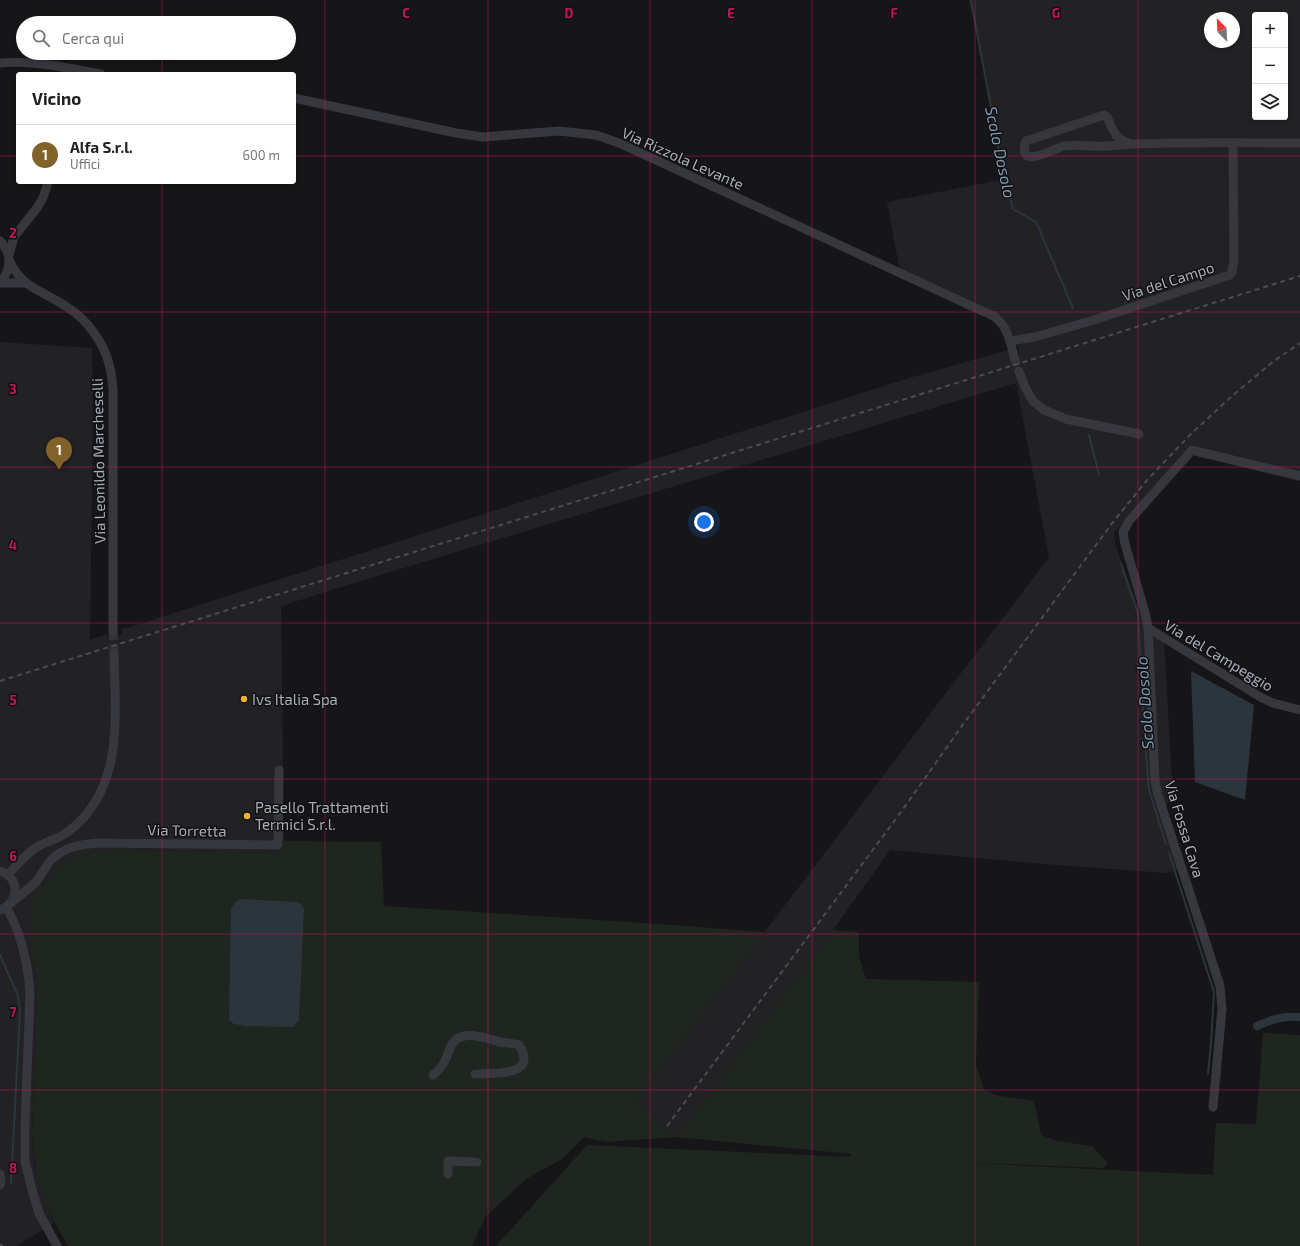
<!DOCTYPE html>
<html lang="it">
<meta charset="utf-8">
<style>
body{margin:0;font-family:"Exo 2",sans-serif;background:#f2f2f2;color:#222}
.controls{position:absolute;right:12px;top:12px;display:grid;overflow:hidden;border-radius:4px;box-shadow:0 2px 6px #0003}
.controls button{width:36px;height:36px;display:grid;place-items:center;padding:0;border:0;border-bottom:1px solid #e0e0e0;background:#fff;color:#222;font:20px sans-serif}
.compass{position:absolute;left:1204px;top:12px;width:36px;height:36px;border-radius:50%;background:#fff;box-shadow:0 2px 6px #0003;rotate:336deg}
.you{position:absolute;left:704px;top:522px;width:14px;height:14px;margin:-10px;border:3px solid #fff;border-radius:50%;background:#1a73e8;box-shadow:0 0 0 6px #1a73e833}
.badge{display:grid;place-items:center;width:26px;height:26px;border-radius:50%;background:#80622a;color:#fff;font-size:13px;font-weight:700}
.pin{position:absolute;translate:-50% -33px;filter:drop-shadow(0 1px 2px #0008)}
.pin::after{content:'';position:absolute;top:21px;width:14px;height:12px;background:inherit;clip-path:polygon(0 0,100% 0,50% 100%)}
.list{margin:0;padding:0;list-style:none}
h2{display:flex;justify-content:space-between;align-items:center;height:52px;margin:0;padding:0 16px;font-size:17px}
h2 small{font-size:13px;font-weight:400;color:#767676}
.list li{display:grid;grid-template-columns:26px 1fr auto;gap:12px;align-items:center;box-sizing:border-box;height:60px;padding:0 16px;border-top:1px solid #e0e0e0}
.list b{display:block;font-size:15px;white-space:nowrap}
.list p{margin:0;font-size:13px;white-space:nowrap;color:#767676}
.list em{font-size:13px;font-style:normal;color:#767676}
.icon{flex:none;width:22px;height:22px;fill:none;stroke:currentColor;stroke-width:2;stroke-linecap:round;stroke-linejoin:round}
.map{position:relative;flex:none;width:1300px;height:1246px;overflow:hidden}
.search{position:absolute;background:#fff;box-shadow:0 2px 6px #0003;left:16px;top:16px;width:280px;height:44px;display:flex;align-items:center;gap:10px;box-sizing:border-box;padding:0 14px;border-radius:22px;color:#767676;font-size:15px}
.panel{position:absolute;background:#fff;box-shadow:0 2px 6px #0003;left:16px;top:72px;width:280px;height:112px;border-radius:4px}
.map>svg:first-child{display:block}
.built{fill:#222225;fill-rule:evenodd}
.green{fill:#1e261f}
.water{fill:#2c353c}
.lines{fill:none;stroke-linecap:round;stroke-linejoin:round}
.stream{stroke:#2c353c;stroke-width:2}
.canal{stroke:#2c353c;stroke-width:8}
.minor-tunnel{stroke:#333438;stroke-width:9;stroke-dasharray:9 4.5;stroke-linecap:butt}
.minor{stroke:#37383d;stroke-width:9}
.rail{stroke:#4a4c52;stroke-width:2;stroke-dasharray:5 4;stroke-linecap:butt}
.grid{fill:none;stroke:#c2185b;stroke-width:1;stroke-opacity:0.55}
.poi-dot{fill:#f2b134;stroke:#111113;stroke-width:1.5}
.labels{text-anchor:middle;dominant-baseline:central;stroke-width:3;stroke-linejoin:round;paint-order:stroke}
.street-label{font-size:15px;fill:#a8adb8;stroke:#111113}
.poi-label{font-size:15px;fill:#a8adb8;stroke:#111113;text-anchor:start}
.water-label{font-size:16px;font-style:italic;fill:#7f9bb3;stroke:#111113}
.grid-label{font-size:13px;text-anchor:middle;font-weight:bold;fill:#c2185b;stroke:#111113;stroke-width:3;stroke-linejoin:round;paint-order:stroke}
</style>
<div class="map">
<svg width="1300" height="1246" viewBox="0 0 1300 1246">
<rect width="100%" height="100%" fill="#161618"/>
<path class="built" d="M969,0H1300V481L1183,453L1114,533L1115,544L1141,614L1164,639L1173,800L1159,809L1179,870L1165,873L1044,864L890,850L833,930L677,1137L635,1103L1049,557L1016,383L354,583L281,606L284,853L122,850L99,853L61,864L50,879L33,960L37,988L32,1137L34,1161L39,1184L54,1223L16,1246H0V342L92,348L93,417L90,640L107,634L108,639L122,634V629L127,628L909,378L1008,350L1010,357L1019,355L1018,347L1005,321L900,271L887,202L1006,179ZM1255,15H1285V117H1255ZM1210,18H1234V42H1210Z"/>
<path class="green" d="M284,841L381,842L384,906L659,924L765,932L635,1103L677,1137L833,930L859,932V956L866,979L979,982L976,1065L984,1089L995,1095L1034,1101L1041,1135L1057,1141L1092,1146L1108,1163L1104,1168L953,1162L1213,1175L1216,1123L1256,1124L1263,1033L1300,1035V1246H496L587,1145L851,1157V1154L677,1137L606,1142L584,1137L562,1159L526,1179L485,1217L472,1246H68C57,1226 45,1206 39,1184C35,1168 34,1153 32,1137L37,988L33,960L32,901L61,864L71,859L82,855L122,850L284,853Z"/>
<g class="water">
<polygon points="1191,671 1254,705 1245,800 1195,782"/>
<polygon points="240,899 297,902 302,905 304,909 299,1020 293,1027 246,1026 234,1024 229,1020 231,909 235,903"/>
</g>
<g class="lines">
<g class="stream">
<polyline points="971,0 1000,156 1013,209 1036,222 1073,308"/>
<polyline points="1089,435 1099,475"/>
<polyline points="1121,564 1138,614 1144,726 1149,790 1166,844"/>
<polyline points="1169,853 1214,992 1211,1043 1208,1074"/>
<polyline points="0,955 18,996 20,1010 11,1184"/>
</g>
<path class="canal" d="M1257,1026C1273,1019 1281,1016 1300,1017"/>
<g class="minor-tunnel">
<polyline points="1014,357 1019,371"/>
<polyline points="113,631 114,654"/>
</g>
<g class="minor">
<path d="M0,63C34,60 68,68 101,74"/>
<path d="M294,98L456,133L483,137L559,131L596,135L619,143L980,310C985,312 990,314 995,317C1007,326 1011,343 1014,357"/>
<path d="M1131,144C1114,138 1114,132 1107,117L1104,115L1026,141C1016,172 1054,148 1064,146C1077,144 1091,147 1104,146C1113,146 1122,145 1132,144C1188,142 1244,143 1300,143"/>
<path d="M0,241C12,253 12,270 0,282"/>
<polyline points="9,255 14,237 37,208 43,198 48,182"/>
<path d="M9,260C23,290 43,290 67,307C88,320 105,344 110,368C112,375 112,382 113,389V631"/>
<polyline points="0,283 25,283"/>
<polyline points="1010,341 1035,337 1094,320 1230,275 1232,272 1234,260 1233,143"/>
<polyline points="1019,371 1025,387 1033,401 1044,410 1066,419 1139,434"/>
<polyline points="1148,628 1262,698 1273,703 1300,710"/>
<path d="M0,871C21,877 19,904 0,910"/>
<path d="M8,875C17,865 25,854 37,847C47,841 59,839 69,831C125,788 115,716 114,654"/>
<path d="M12,902C20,895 29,889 36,882C41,875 45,868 50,861C64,846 82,844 101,843L278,845L279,770"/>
<path d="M6,907C21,932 28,965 30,993L25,1125V1161L32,1190L39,1213L57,1246"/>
<path d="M433,1075C444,1067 446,1058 451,1046C460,1028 485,1038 500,1042C506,1043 512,1043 519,1045C539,1077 493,1073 475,1074"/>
<polyline points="1213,1107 1222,1009 1220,986 1158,795 1155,781 1148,628 1146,616 1125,544 1123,532 1129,521 1192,450 1300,476"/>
<polyline points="0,1174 1,1181 0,1185"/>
<polyline points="448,1174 448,1161 477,1162"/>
</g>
<g class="rail">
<polyline points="0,681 1300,276"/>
<polyline points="667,1126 901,812 964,723 1113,522 1148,479 1190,435 1232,396 1274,361 1300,343"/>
<polyline points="0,1244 3,1246"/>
</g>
</g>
<path class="grid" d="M162,0V23M325,0V1246M488,0V1246M650,0V1246M812,0V1246M975,0V1246M1138,0V1246M162,53V74M0,156H18M294,156H1300M162,182V1246M0,312H1300M0,467H1300M0,623H1300M0,779H1300M0,934H1300M0,1090H1300"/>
<g class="poi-dot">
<circle cx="244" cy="699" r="4"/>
<circle cx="247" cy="816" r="4"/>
</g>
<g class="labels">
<g class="street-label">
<text transform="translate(683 158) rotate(24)">Via Rizzola Levante</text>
<text transform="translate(1168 281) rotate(-18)">Via del Campo</text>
<text transform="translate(98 461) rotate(-91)">Via Leonildo Marcheselli</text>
<text transform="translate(1219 655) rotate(31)">Via del Campeggio</text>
<text transform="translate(1185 829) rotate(73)">Via Fossa Cava</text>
<text transform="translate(187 830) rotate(1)">Via Torretta</text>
</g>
<g class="poi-label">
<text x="252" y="699">Ivs Italia Spa</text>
<text x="255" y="807">Pasello Trattamenti<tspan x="255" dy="17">Termici S.r.l.</tspan></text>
</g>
<g class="water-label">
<text transform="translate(1001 152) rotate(78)">Scolo Dosolo</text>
<text transform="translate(1144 703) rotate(-94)">Scolo Dosolo</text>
</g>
</g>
<g class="grid-label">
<text x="406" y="18">C</text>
<text x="569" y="18">D</text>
<text x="731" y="18">E</text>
<text x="894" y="18">F</text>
<text x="1056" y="18">G</text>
<text x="13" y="238">2</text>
<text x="13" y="394">3</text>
<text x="13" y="550">4</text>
<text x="13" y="705">5</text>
<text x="13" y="861">6</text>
<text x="13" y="1017">7</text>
<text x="13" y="1173">8</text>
</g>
</svg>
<div class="controls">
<button>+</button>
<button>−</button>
<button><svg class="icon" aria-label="layers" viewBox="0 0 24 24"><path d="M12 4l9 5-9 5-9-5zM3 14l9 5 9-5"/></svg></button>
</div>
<svg class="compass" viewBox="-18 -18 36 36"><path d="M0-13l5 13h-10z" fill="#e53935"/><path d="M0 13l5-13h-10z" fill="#767676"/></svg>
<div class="you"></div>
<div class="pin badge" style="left:59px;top:470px">1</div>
<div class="search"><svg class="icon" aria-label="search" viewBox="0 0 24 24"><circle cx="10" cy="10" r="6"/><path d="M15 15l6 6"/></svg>Cerca qui</div>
<section class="panel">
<h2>Vicino<small></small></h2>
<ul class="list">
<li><span class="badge">1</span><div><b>Alfa S.r.l.</b><p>Uffici</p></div><em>600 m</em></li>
</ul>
</section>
</div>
